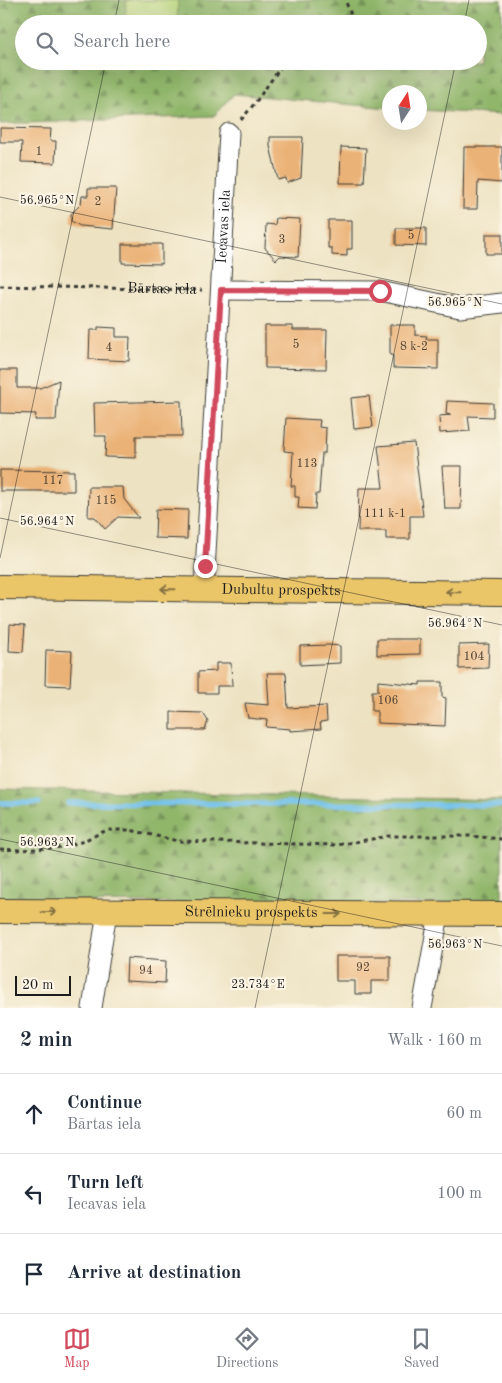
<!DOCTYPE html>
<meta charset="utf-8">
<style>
body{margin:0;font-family:"Old Standard TT",serif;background:#f6f6f7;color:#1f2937}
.compass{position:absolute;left:382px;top:85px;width:45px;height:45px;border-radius:50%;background:#fff;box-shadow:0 5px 20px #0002;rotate:12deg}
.scale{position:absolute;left:15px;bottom:12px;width:56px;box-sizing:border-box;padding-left:5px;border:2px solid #1c1c1c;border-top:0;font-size:14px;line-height:18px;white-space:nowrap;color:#1c1c1c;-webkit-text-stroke:4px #fcf5e5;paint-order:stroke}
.stop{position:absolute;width:15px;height:15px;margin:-11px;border:4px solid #d1495b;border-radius:50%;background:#fff}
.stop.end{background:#d1495b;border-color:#fff;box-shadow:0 1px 5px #0008}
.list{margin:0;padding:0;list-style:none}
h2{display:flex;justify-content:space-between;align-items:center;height:65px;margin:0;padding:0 20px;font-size:21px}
h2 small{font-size:16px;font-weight:400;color:#747a83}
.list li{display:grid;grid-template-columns:32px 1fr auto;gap:15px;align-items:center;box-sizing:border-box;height:80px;padding:0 20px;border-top:1px solid #e0e1e3}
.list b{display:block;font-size:19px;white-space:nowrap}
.list p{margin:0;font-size:16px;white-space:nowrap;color:#747a83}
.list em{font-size:16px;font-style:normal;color:#747a83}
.icon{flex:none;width:28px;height:28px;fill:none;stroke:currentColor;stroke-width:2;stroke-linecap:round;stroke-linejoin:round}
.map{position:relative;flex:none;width:502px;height:1008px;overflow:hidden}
.search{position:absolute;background:#fff;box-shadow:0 5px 20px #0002;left:15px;right:15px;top:15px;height:55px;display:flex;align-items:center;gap:12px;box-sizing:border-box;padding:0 18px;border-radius:28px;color:#747a83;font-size:19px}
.sheet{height:305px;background:#fff}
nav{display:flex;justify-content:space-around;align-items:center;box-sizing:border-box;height:70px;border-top:1px solid #e0e1e3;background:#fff;font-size:14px;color:#747a83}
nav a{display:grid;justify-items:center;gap:2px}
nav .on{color:#d1495b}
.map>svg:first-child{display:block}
.forest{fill:url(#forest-firs);stroke:#566944;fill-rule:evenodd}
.park{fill:#b6d47b;stroke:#69784c}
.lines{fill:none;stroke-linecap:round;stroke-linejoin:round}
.stream{stroke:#71c1ec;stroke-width:5.5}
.building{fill:#ebb277}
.minor-casing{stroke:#3b3a35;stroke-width:21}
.major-casing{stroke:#3b3a35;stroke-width:26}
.path{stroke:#3b3a35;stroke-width:3;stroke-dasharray:4 4;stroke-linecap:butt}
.minor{stroke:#fff;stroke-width:19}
.major{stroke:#ebc669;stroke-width:24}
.oneway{stroke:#847142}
.route{stroke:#d1495b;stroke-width:6}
.ticks{fill:none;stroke:#1c1c1c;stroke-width:1;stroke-opacity:0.45}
.labels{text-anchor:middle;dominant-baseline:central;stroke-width:4.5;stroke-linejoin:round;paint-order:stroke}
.number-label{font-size:12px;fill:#504233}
.street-label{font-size:15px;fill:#1c1c1c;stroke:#fcf5e5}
.ticks-label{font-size:12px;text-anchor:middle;fill:#1c1c1c;stroke:#fcf5e5;stroke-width:4.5;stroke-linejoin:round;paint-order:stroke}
</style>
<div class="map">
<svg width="502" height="1008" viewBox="0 0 502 1008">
<defs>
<pattern id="forest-firs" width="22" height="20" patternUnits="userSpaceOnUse" patternTransform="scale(1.25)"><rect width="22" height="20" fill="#90b66b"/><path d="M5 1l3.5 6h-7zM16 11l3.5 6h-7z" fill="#759357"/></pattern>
</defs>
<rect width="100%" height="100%" fill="#fcf5e5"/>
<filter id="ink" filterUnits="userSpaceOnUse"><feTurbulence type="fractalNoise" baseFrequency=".02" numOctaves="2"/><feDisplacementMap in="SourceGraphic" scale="10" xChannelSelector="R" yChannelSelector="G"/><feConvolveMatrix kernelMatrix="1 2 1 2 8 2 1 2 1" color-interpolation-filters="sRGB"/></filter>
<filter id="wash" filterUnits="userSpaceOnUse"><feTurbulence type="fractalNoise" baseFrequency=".0096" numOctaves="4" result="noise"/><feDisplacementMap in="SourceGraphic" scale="20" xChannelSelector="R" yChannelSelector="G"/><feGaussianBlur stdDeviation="1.12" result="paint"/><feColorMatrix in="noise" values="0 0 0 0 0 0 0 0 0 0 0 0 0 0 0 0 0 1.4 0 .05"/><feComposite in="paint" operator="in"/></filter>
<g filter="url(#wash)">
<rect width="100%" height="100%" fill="#ede3c3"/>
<g class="forest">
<path d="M0,0H502V115L420,110V92H390L389,108L234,94L214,116L0,124ZM24,24H478V61H24Z"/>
<polygon points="0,789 502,800 502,904 0,902"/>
</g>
<polygon class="park" points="126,0 178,0 177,24 125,24"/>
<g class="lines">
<g class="stream">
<polyline points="0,803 39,803"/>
<polyline points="68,803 502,805"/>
</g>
</g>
<g id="blocks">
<g class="building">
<polygon points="0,128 51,129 50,141 56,141 55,163 21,162 22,142 0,142"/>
<polygon points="270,137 303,137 301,178 287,183 286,178 278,180 270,146"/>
<polygon points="341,147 366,148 364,183 340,183"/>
<polygon points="464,147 502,147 502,183 478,181 477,209 463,209"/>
<polygon points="88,188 116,188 113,229 80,226 71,221 71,214 81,204 82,196 88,196"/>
<polygon points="276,218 300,219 298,257 280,256 276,260 265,248 266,224 275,225"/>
<polygon points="328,220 352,220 352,249 347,249 347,256 332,255 332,248 328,248"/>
<polygon points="396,228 426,228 426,246 396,245"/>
<rect x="486" y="234" width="16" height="20"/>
<polygon points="122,244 162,244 162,264 122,263"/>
<polygon points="390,325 415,325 415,335 427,336 426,339 438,339 438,369 393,368 393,355 390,355"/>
<polygon points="265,326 293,326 293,330 327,330 326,369 265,368"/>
<polygon points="98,327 116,328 116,337 130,337 129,361 89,359 90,330 98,330"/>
<polygon points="0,370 17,370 17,388 40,388 59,380 56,420 35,420 36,414 0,413"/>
<polygon points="369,396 373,427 354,429 351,398"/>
<polygon points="181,401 182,436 136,436 136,458 105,457 106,436 95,436 94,403"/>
<polygon points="447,401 493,403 493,417 468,416 470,431 440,433 439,416 451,415 446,414"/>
<polygon points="286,418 320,420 319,427 326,428 325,453 322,453 319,494 316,494 315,509 298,508 299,497 295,497 295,486 291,486 293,452 284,451"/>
<polygon points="414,443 423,516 410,516 410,539 386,539 386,531 358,531 359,488 383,488 378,446"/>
<polygon points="442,466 462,466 461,509 445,509"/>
<polygon points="0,470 74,471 74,491 0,491"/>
<polygon points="89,487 123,487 124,499 139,518 118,517 105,529 95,517 88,517"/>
<polygon points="156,509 188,510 187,539 155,538"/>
<polygon points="10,624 25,625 23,652 9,651"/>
<polygon points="377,639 420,639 420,654 377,655"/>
<polygon points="489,644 488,668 459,669 459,645"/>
<polygon points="329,645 340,646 340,663 300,665 300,646"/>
<polygon points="46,650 72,651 70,686 45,685"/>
<polygon points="216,663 231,663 232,686 217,686 217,693 198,693 198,672 216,671"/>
<polygon points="267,673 286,673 288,708 326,706 327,721 320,722 321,729 290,731 290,729 266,727 267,720 248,718 245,703 269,705"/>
<polygon points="378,681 420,685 420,682 442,682 442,697 446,698 445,726 377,723 377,711 372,711 372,691 378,691"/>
<polygon points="171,712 203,713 208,721 205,730 171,730"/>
<polygon points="336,956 390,956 390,981 371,981 371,994 355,994 355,981 336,981"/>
<polygon points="127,958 166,961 165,983 126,981"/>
</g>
</g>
</g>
<g filter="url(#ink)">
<use href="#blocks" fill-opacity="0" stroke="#3b3a35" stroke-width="1"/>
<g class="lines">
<defs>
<g id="minor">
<polyline points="221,290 380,291 460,308 502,303"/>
<path id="s2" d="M204,590L229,133"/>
<polyline points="92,1008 107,912"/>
<polyline points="422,1008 439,914"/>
</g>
<g id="major">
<path id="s3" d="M0,587L502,593"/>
<path id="s4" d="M0,911L502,914"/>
</g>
</defs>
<use href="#minor" class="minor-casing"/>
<use href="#major" class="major-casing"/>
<g class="path">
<polyline points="341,24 352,17 345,0"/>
<polyline points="241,120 255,103 285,61"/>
<path id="s1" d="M0,286L202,290"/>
<polyline points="0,849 21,850 63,847 81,842 107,830 130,830 178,841 337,845 389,836 470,836 502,839"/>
</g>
<use href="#minor" class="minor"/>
<use href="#major" class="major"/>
</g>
<defs><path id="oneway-shaft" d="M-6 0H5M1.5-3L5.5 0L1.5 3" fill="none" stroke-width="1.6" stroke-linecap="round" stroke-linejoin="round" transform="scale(1.25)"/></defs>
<g class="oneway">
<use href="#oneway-shaft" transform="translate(168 589) rotate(-179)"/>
<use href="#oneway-shaft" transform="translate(453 592) rotate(-179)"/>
<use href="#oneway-shaft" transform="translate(49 912)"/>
<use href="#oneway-shaft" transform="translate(334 914)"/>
</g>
</g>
<g class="lines" filter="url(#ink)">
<polyline class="route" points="205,566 221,290 380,291"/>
</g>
<path class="ticks" d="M114,24L119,0M464,24L469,0M0,197L502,304M0,518L502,625M0,558L106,61M0,839L502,946M255,1008L456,61"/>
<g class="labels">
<g class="number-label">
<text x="39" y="152">1</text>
<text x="98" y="202">2</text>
<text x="411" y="236">5</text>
<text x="282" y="240">3</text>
<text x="296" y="345">5</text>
<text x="414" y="347">8 k-2</text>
<text x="109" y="348">4</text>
<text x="307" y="464">113</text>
<text x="53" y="481">117</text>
<text x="106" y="501">115</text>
<text x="385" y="514">111 k-1</text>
<text x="474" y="657">104</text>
<text x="388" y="701">106</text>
<text x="363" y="968">92</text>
<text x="146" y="971">94</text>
</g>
<g class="street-label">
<text stroke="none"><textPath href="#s2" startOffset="364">Iecavas iela</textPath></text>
<text stroke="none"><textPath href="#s1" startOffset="162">Bārtas iela</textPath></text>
<text stroke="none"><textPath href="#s3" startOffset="281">Dubultu prospekts</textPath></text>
<text stroke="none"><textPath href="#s4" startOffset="251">Strēlnieku prospekts</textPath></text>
</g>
</g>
<g class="ticks-label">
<text x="47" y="204">56.965°N</text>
<text x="455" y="306">56.965°N</text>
<text x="47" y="525">56.964°N</text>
<text x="455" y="627">56.964°N</text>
<text x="47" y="846">56.963°N</text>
<text x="455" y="948">56.963°N</text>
<text x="258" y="988">23.734°E</text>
</g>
</svg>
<svg class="compass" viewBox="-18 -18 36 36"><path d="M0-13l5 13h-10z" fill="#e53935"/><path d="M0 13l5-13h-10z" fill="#747a83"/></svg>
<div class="scale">20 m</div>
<div class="stop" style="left:380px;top:291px"></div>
<div class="stop end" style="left:205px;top:566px"></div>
<div class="search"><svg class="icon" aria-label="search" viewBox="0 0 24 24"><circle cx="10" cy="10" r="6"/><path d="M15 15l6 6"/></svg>Search here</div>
</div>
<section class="sheet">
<h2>2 min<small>Walk · 160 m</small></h2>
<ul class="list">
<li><svg class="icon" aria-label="ahead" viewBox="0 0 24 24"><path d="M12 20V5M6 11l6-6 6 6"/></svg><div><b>Continue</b><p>Bārtas iela</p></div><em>60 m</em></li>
<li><svg class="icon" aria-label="left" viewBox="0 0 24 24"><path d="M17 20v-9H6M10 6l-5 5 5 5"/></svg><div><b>Turn left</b><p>Iecavas iela</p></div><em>100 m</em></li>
<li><svg class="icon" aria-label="arrive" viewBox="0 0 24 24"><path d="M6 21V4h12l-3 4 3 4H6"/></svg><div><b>Arrive at destination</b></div></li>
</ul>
</section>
<nav>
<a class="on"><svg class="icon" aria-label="map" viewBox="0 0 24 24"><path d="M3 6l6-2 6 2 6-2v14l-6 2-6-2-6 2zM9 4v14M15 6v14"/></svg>Map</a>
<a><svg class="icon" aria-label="directions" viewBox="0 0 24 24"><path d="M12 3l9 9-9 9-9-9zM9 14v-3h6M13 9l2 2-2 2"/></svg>Directions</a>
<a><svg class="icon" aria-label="saved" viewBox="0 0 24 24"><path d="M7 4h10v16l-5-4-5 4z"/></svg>Saved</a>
</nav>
